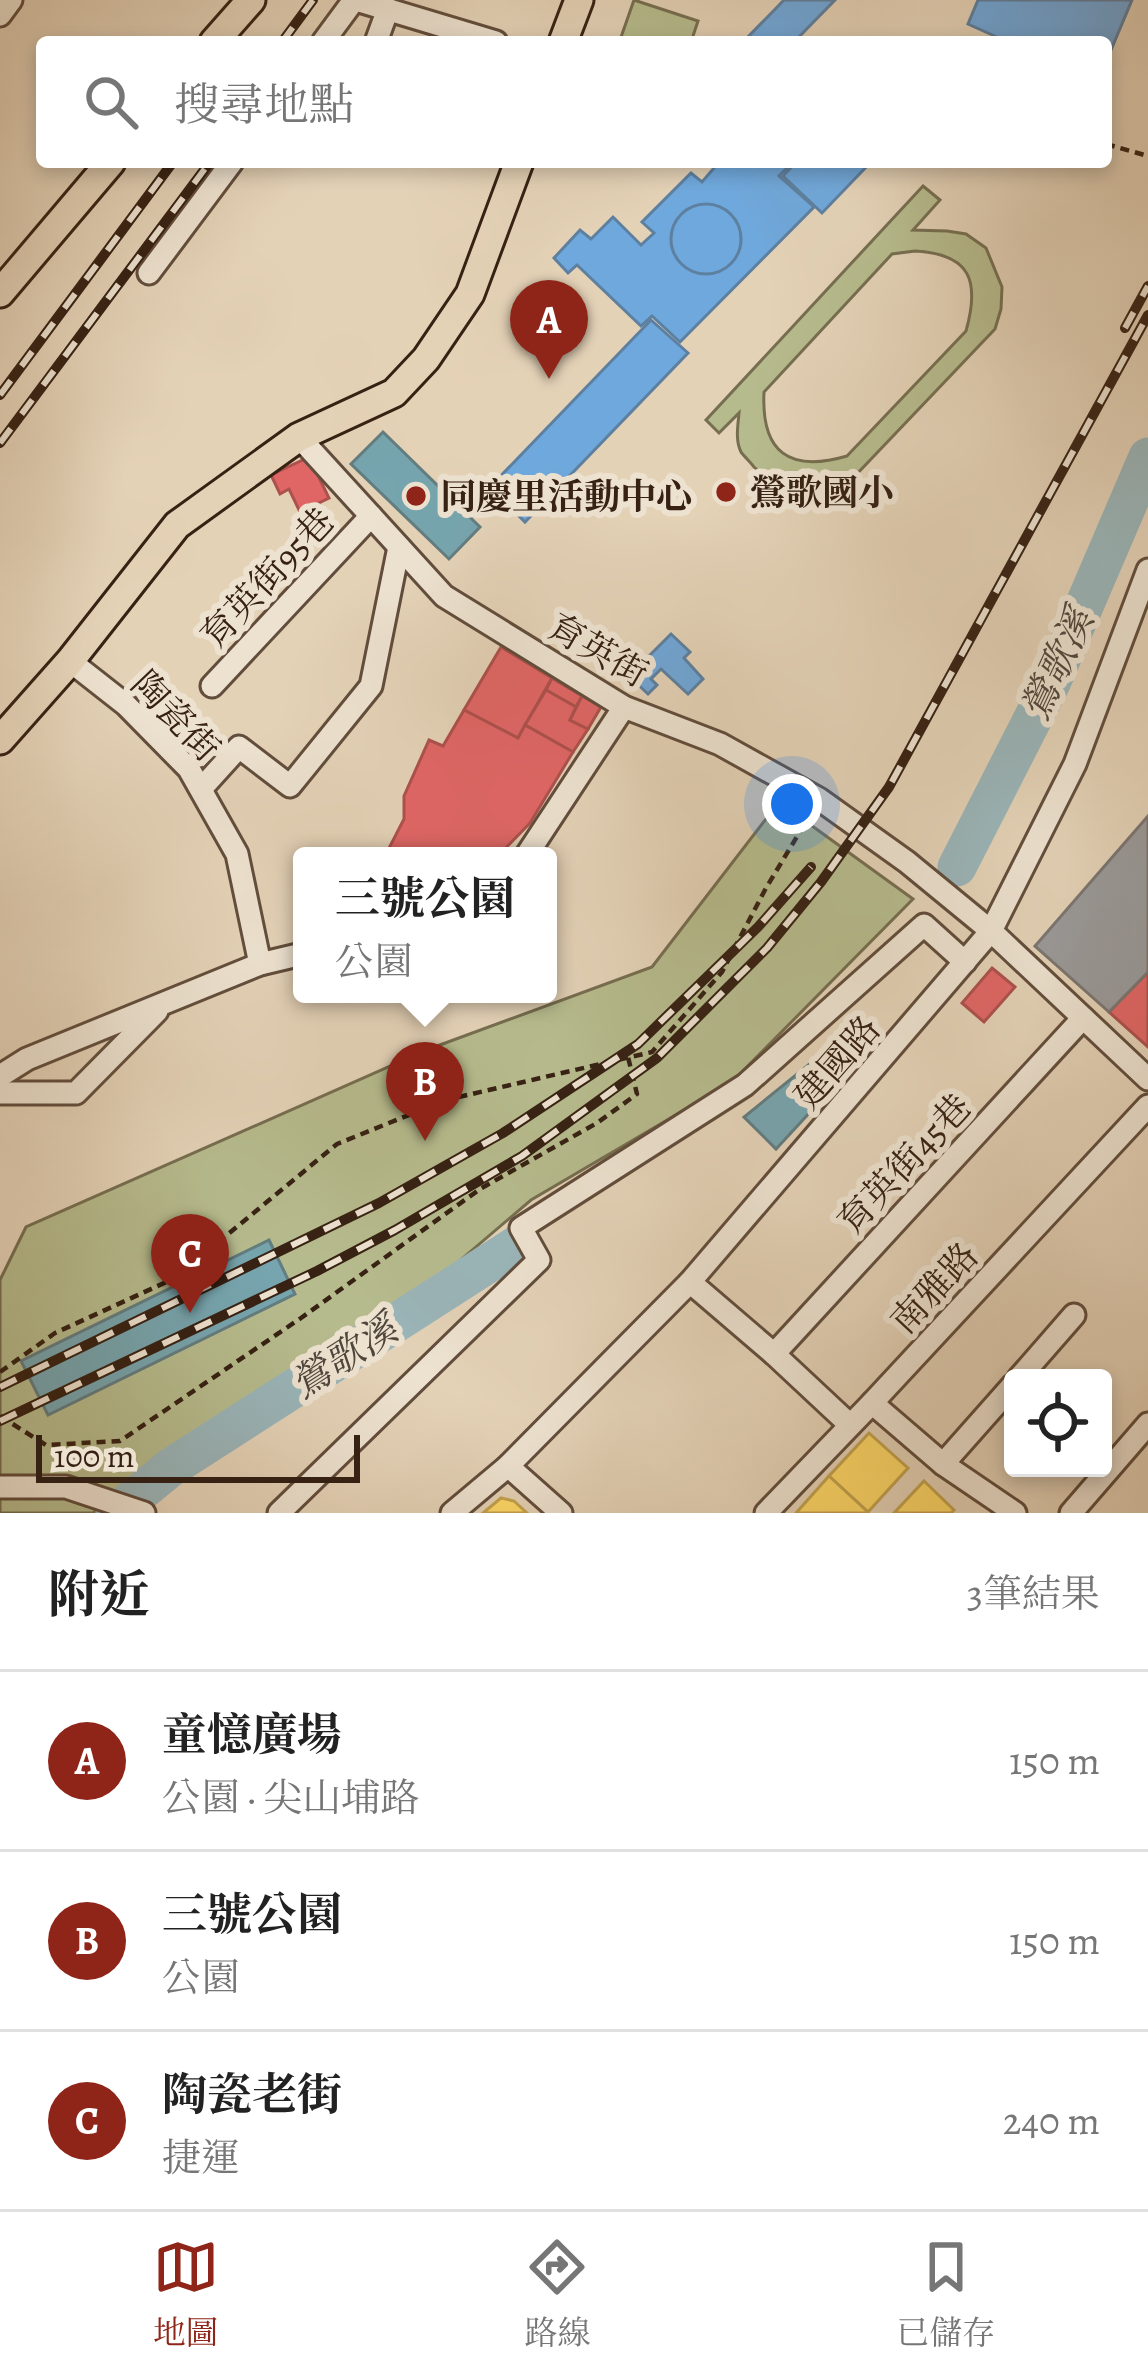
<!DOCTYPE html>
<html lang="zh-TW">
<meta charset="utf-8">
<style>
body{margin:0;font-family:Alegreya,"Noto Serif TC",serif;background:#f6f6f6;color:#222}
.controls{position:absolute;right:36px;bottom:36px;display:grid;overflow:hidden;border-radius:12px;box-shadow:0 6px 18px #0003}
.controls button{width:108px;height:108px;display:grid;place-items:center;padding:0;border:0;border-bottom:3px solid #e0e0e0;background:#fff;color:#222;font:60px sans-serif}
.scale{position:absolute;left:36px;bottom:30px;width:324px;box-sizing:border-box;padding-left:12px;border:6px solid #362113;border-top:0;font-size:33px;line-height:42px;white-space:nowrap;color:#362113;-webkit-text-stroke:9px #ede2d0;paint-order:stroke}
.you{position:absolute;left:792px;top:804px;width:42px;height:42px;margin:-30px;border:9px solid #fff;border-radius:50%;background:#1a73e8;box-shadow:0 0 0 18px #1a73e833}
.badge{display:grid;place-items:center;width:78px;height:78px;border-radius:50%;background:#8f2418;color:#fff;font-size:39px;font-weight:700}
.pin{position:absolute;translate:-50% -99px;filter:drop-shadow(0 3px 6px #0008)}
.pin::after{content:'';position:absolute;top:63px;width:42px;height:36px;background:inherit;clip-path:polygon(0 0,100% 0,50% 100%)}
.popup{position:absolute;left:293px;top:847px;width:264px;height:156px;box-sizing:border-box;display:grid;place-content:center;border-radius:12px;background:#fff;filter:drop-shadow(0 3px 9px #0005);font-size:39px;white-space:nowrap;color:#767676}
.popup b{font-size:45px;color:#222}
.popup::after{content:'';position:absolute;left:50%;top:100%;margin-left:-24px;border:24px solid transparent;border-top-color:#fff}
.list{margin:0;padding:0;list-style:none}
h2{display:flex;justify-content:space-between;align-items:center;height:156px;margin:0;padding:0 48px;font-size:51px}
h2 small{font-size:39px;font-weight:400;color:#767676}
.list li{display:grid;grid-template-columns:78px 1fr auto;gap:36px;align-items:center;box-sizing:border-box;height:180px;padding:0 48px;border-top:3px solid #e0e0e0}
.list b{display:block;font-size:45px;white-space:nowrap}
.list p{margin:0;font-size:39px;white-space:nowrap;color:#767676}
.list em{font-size:39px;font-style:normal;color:#767676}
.icon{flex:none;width:66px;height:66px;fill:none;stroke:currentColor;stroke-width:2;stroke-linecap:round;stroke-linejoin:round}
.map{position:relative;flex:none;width:1148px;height:1513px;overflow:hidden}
.search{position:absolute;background:#fff;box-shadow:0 6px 18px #0003;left:36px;right:36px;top:36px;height:132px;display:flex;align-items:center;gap:30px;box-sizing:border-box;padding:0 42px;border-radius:12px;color:#767676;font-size:45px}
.sheet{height:696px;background:#fff}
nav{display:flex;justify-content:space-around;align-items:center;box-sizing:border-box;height:168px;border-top:3px solid #e0e0e0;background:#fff;font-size:33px;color:#767676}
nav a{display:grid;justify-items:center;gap:6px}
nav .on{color:#8f2418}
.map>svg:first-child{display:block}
.green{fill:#b6bb8d;stroke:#766e50;stroke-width:3;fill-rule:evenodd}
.homes{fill:#ffd966;stroke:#c3a24d;stroke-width:3}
.shops{fill:#e06666;stroke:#ad514d;stroke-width:3}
.schools{fill:#6fa8dc;stroke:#5e80a0;stroke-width:3}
.public{fill:#76a5af;stroke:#637d80;stroke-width:3}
.industry{fill:#999;stroke:#7b7571;stroke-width:3}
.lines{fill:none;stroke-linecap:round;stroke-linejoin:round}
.river{stroke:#9ab5b9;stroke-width:39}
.minor-casing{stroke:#624d3c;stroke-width:27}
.major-casing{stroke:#362113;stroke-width:33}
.path{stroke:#362113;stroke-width:4.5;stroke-dasharray:9 6;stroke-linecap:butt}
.minor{stroke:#ede2d0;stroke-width:21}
.major{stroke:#e4d2b7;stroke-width:27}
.rail-casing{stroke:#362113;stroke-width:10}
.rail{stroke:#ede2d0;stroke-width:6;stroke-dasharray:18;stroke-linecap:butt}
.poi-dot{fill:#8f2418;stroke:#ede2d0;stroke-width:4.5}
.labels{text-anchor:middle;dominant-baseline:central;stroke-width:12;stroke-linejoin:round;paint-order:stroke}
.poi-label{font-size:36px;font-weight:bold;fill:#362113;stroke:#ede2d0;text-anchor:start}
.street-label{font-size:36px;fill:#362113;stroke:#ede2d0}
.water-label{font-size:39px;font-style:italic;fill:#4f463c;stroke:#ede2d0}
</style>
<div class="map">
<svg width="1148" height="1513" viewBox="0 0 1148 1513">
<rect width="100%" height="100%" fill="#e4d2b7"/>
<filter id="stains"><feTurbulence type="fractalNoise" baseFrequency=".00167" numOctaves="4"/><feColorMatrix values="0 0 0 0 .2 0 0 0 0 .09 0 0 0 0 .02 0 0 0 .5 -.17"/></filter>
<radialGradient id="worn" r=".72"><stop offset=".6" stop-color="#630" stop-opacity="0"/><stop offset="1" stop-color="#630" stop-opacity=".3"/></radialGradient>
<g class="green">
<polygon points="634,0 698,21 691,42 620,40"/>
<path d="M923,186L940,200L913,230L947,231L966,234L986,248L1002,287L1001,309L995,329L853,478C819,493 782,494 754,467C753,465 742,454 741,452C735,440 738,425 739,413L719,433L706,420ZM915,251C971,254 980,281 966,331L847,456C789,473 761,452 764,392L892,254Z"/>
<polygon points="779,802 913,899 732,1082 531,1200 443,1275 130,1483 93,1513 0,1513 0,1280 26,1227 429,1049 652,967"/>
</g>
<g class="homes">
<polygon points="869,1433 908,1468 868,1512 829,1476"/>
<polygon points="829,1476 868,1512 867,1513 796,1513"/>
<polygon points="924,1481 954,1510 951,1513 894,1513"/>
<polygon points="501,1498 514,1501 527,1513 483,1513"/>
</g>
<g class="shops">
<polygon points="309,457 329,498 300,512 289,489 280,494 271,475"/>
<polygon points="501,647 552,678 518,738 464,710"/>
<polygon points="552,678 582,696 576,707 546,690"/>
<polygon points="546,690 576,707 570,720 588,729 573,752 525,725"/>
<polygon points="582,696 601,707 588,729 570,720"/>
<polygon points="464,710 518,738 525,725 573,752 530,823 498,856 385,856 404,819 404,796 429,740 443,746"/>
<polygon points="992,968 1015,987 984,1022 962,1003"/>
<polygon points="1148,972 1148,1047 1109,1012"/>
</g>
<g class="schools">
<polygon points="784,0 835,0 794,42 743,42"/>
<polygon points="978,0 1132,0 1106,62 1106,42 1008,42 968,24"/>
<polygon points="708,162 787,162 790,165 779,176 814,207 680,342 652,316 641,326 577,265 568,273 554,258 580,230 591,239 613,217 641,245 654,233 642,222 691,173 702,182 714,168"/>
<polygon points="796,162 871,162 822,213 783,176"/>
<circle cx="706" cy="239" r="35"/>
<polygon points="651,320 688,353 525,522 490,487"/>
<polygon points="671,634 690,652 684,658 703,679 688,694 661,669 651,679 657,685 648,694 629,676"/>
</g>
<g class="public">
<polygon points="383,432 480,527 449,559 351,464"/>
<polygon points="828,1049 849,1070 776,1149 744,1117"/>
<polygon points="269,1240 295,1294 48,1415 21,1361"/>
</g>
<polygon class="industry" points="1148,816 1148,972 1109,1012 1035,946"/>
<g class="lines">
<g class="river">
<polyline points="957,867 1051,683 1148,457"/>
<polyline points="115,1513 170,1468 517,1245"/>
</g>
<defs>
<g id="minor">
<polyline points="356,0 496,42"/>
<polyline points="0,15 11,0"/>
<polyline points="323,42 354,0"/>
<polyline points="376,42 388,9"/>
<polyline points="149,273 232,162"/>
<polyline points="299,437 444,596 624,707 720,744 819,799 907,862 991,931 1148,1079"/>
<polyline points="70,661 126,705 189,769 237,854 260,964"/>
<polyline points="212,686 371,516"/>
<polyline points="201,789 239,747 290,786 371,686 399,547"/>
<polyline points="526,856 624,707"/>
<polyline points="0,1076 27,1059 260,964 302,954"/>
<polyline points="0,1093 76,1093 157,1011"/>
<polyline points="690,1282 774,1354 850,1425"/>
<polyline points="774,1354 1083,1018"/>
<polyline points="1019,1378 1074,1315"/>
<polyline points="1013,1385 943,1464 1015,1513"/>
<polyline points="872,1403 943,1464"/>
<polyline points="508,1466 561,1513"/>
<polyline points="0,1487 66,1487 144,1513"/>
<polyline points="279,1513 539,1260 521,1228 745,1085 924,925 965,962"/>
<polyline points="452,1513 508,1466 690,1282 991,931 1075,764 1148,570"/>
<polyline points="766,1513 872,1403 1148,1106"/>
<polyline points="1071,1513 1148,1424"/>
</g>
<g id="major">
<polyline points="214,42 251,0"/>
<polyline points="563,42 579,0"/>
<polyline points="0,293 111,162"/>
<polyline points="0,740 70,661 177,525 299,437 394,393 426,359 470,294 519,162"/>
</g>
</defs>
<use href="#minor" class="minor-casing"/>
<use href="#major" class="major-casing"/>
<g class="path">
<polyline points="1106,144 1148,156"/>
<polyline points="0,1372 55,1333 175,1278 337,1144 446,1100 652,1052 722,972 766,888 810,815"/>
<polyline points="0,1416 46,1445 120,1441 301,1318 480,1189 597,1123 637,1094 628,1057"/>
</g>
<use href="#minor" class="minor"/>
<use href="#major" class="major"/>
<defs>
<g id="rail">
<polyline points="282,42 313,0"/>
<polyline points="1125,328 1148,286"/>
<polyline points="0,395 173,162"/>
<polyline points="0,443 210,162"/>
<polyline points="0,1387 379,1203 503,1133 638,1044 758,927 811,867"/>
<polyline points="0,1421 317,1271 395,1230 522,1156 657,1058 767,948 821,882 889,787 1148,315"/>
</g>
</defs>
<use href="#rail" class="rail-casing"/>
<use href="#rail" class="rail"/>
</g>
<g class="poi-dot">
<circle cx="726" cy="492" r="12"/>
<circle cx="416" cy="496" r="12"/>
</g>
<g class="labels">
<g class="poi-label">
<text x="750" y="492">鶯歌國小</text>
<text x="440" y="496">同慶里活動中心</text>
</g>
<g class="street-label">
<text transform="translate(267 578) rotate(-47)">育英街95巷</text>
<text transform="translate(598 650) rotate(30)">育英街</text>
<text transform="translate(176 716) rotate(46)">陶瓷街</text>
<text transform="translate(837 1062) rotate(-49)">建國路</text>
<text transform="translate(904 1164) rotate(-47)">育英街45巷</text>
<text transform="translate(934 1288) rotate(-47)">南雅路</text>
</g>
<g class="water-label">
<text transform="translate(1057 664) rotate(-65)">鶯歌溪</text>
<text transform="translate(344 1356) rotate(-33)">鶯歌溪</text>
</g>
</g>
<rect width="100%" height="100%" filter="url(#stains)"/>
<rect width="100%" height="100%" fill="url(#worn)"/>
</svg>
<div class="controls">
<button><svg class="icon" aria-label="locate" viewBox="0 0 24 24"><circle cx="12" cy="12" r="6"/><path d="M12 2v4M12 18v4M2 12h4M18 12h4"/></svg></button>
</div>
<div class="scale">100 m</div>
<div class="you"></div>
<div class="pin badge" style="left:549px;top:379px">A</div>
<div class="pin badge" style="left:425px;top:1141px">B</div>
<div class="popup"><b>三號公園</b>公園</div>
<div class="pin badge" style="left:190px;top:1313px">C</div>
<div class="search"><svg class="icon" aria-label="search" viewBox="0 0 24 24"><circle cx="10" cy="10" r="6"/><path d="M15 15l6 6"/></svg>搜尋地點</div>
</div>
<section class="sheet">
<h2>附近<small>3筆結果</small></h2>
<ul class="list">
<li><span class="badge">A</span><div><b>童憶廣場</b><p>公園 · 尖山埔路</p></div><em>150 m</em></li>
<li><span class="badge">B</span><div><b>三號公園</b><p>公園</p></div><em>150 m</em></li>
<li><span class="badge">C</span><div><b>陶瓷老街</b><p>捷運</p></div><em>240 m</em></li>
</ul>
</section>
<nav>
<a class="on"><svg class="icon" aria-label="map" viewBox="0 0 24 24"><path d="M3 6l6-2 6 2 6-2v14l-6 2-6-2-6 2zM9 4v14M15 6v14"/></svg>地圖</a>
<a><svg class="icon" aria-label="directions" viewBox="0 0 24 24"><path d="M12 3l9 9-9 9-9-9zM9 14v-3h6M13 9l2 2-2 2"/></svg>路線</a>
<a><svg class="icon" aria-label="saved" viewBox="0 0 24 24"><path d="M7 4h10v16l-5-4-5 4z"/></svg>已儲存</a>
</nav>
